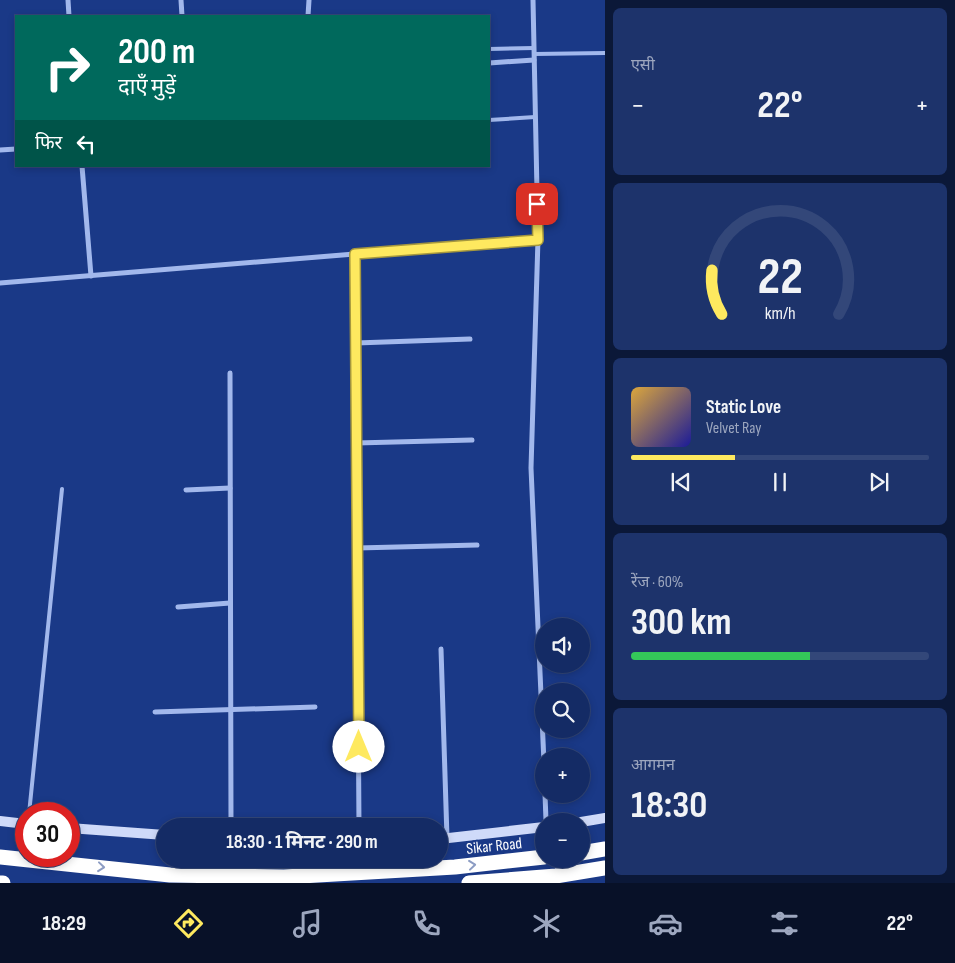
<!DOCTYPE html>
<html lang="hi">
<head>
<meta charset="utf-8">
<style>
  body { margin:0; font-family:"Sofia Sans Condensed","Noto Sans Devanagari",sans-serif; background:#1d336b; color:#f1f3f6; height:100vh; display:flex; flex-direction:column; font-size:19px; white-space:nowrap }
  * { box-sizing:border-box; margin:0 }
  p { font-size:16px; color:#9da7bf }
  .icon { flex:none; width:28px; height:28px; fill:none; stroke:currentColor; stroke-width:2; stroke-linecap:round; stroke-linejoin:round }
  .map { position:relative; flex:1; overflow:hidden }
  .side { display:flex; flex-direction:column; gap:8px; padding:8px; background:#0b1838; width:350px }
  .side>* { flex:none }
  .guide { position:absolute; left:15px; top:15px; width:475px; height:152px; border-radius:0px; box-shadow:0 2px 8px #0003,0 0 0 1px #334779; background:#00695c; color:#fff; overflow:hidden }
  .tools { position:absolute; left:535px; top:618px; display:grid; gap:10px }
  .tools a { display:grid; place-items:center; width:55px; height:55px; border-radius:50%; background:#142b65; box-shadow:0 2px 8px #0003,0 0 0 1px #334779; font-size:25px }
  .speed { position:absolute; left:15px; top:802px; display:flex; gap:10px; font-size:25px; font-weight:700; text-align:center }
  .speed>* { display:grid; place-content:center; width:65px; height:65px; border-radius:50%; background:#142b65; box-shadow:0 2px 8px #0003,0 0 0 1px #334779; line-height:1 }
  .speed .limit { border:8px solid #d22; background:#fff; color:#111 }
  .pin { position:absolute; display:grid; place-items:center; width:42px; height:42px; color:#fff; margin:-21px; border-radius:10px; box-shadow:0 2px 8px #0006 }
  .me { position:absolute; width:55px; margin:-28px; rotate:0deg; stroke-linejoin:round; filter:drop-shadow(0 0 4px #0008) }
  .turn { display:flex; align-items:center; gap:18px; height:105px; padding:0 20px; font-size:22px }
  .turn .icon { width:65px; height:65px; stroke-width:2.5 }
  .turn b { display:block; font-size:35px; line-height:42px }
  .then { display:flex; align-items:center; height:48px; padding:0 20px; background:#0003; gap:10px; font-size:19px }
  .big { font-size:38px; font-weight:700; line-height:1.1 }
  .side .widget { flex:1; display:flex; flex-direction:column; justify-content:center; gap:8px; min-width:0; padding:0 18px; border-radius:8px; background:#1d336b }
  .side .dial { align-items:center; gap:0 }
  .dial svg { height:130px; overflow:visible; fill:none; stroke:#334779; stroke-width:7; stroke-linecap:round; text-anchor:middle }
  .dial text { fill:#f1f3f6; stroke:none }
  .song { display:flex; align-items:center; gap:15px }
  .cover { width:60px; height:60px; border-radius:8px; background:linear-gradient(135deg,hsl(40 70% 55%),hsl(240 70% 35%)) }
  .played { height:5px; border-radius:2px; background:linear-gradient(90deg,#fee95f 35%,#334779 35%) }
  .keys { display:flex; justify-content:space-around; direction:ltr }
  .heat { display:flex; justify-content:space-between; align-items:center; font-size:28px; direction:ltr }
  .charge { height:8px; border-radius:4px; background:linear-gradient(90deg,#34c759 60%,#334779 0) }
  .trip { position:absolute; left:156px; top:818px; width:292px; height:50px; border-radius:25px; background:#142b65; box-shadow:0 2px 8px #0003,0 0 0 1px #334779; font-weight:700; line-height:50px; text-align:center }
  .tab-bar { display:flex; height:80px; justify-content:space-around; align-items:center; background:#081128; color:#9da7bf }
  .tab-bar .icon { width:35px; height:35px }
  .tab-bar .active { color:#fee95f }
  .tab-bar b { font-size:22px; color:#f1f3f6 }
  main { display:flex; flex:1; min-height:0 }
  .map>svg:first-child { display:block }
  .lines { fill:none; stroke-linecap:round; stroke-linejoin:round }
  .lane { stroke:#a2b8ec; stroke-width:4 }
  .street { stroke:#a2b8ec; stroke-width:5 }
  .secondary { stroke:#cfdaf9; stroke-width:10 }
  .highway { stroke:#fff; stroke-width:15 }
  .oneway { stroke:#8c9cc3 }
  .route-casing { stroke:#a5973e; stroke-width:12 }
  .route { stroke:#fee95f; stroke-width:9 }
  .labels { text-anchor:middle; stroke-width:4; stroke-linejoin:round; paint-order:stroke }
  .street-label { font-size:16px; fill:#fff; stroke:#1a3987 }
</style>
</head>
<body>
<main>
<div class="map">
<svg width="605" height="883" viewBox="0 0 605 883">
  <rect width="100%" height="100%" fill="#1a3987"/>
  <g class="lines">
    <g class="lane">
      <polyline points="489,49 534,48"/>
      <polyline points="534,54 605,53"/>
      <polyline points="489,120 535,117"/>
      <polyline points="29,814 62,489"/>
    </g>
    <g class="street">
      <polyline points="68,0 69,16"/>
      <polyline points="181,0 182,16"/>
      <polyline points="533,0 538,239 531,468 544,763"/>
      <polyline points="308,16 309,0"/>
      <polyline points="489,63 534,60"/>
      <polyline points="0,150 16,149"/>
      <polyline points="82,166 91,276"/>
      <polyline points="355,254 359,826"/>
      <polyline points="0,283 538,239"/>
      <polyline points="356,343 470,339"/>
      <polyline points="230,373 231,826"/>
      <polyline points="356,443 472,440"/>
      <polyline points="186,490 230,488"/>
      <polyline points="357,548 477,545"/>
      <polyline points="178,607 230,603"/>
      <polyline points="441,649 447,838"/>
      <polyline points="155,712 315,707"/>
      <polyline points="545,794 546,821"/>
    </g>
    <g class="secondary">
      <polyline points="0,821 26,824"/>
      <polyline points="581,822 605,818"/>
      <polyline points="69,828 165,835"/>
      <polyline points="440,839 544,827"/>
    </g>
    <g class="highway">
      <polyline points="581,853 605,849"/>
      <polyline points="0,857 170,875 284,877 455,867 544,857"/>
      <polyline points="0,883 3,883"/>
      <polyline points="469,883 556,876 605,868"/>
    </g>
  </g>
  <defs><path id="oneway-chevron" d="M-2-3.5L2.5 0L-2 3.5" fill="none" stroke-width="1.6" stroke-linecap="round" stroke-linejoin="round" transform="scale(1.25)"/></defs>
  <g class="oneway">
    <use href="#oneway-chevron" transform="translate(472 865) rotate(-6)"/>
    <use href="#oneway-chevron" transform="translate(101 867) rotate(6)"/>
  </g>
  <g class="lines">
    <g class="route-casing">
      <polyline id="route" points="359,747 355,254 538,240 537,204"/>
    </g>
    <use href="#route" class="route"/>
  </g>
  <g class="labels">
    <g class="street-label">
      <text transform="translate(494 845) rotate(-6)" y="6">Sikar Road</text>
    </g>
  </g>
</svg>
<div class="tools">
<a><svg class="icon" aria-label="sound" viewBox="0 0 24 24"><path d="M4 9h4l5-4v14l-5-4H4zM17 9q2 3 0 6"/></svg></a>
<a><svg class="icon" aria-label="search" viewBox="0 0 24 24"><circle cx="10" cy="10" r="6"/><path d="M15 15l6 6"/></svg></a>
<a>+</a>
<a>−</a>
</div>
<div class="speed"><div class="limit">30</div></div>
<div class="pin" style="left:537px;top:204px;background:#d93025"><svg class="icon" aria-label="arrive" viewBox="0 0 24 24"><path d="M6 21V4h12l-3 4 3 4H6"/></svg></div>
<svg class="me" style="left:359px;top:747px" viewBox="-20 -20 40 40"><circle r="19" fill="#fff"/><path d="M0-13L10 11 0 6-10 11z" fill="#fee95f"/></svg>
<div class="trip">18:30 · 1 मिनट · 290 m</div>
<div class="guide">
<div class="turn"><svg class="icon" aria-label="right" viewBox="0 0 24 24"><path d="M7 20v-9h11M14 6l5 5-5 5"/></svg><div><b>200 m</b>दाएँ मुड़ें</div></div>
<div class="then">फिर<svg class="icon" aria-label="left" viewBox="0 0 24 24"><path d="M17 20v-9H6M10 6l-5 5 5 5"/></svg></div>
</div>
</div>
<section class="side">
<div class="widget"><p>एसी</p>
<div class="heat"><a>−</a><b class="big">22°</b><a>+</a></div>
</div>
<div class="widget dial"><svg viewBox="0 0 100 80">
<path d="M14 69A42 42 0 1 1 86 69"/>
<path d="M14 69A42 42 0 0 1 8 42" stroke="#fee95f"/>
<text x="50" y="56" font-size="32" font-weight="700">22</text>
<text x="50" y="72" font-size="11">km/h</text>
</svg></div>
<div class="widget">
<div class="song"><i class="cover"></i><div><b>Static Love</b><p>Velvet Ray</p></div></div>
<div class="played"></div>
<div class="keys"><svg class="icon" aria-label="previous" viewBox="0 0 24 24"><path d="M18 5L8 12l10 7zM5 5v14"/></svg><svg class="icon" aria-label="pause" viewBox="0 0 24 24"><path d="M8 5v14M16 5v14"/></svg><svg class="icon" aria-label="next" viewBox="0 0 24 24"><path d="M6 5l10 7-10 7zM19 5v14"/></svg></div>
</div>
<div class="widget"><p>रेंज · 60%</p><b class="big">300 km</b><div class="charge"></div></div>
<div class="widget"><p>आगमन</p><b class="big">18:30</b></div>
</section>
</main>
<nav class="tab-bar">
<b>18:29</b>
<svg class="icon active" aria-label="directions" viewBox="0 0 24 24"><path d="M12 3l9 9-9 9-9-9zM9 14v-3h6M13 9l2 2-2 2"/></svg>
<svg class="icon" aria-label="music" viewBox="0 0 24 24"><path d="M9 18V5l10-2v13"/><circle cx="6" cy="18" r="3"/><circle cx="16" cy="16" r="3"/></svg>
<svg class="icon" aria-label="phone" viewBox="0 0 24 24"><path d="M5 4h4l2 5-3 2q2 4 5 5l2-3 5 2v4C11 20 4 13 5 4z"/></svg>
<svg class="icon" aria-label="climate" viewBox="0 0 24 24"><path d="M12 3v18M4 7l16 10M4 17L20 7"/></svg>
<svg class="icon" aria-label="car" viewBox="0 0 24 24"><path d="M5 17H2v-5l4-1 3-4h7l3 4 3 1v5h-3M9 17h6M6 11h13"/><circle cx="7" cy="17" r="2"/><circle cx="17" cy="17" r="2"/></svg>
<svg class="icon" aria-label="filters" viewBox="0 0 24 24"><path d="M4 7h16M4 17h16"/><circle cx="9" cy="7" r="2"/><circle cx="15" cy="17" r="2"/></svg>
<b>22°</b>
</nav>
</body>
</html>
